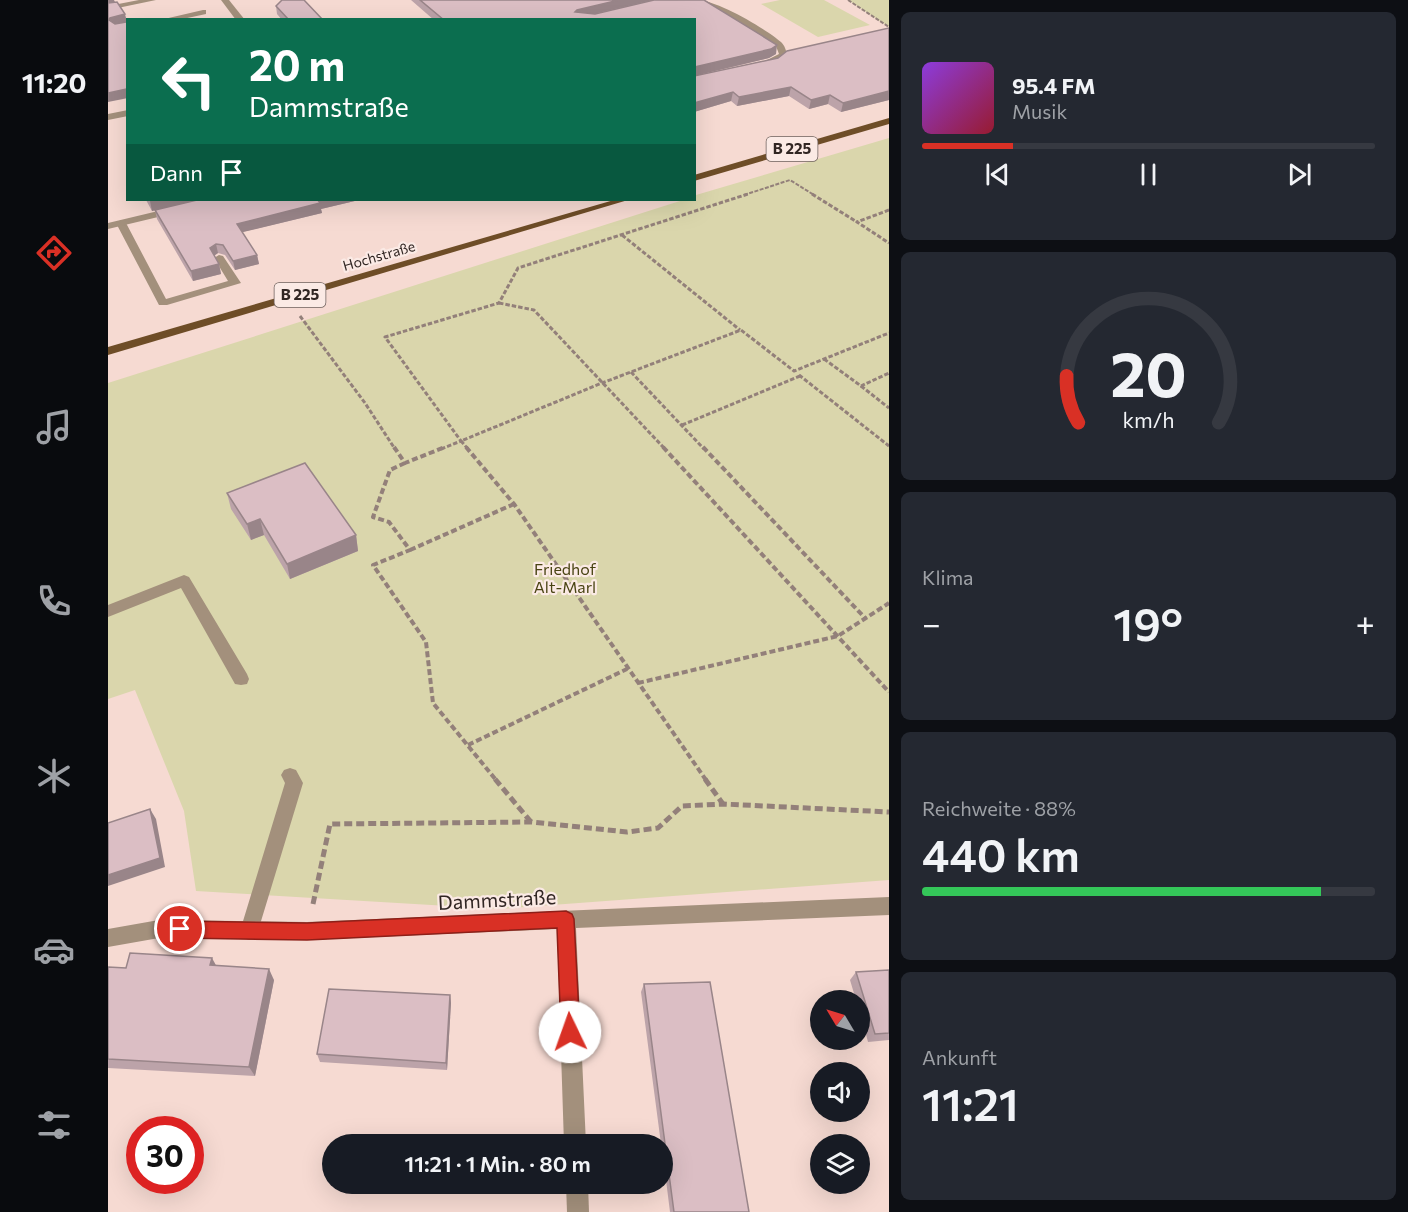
<!DOCTYPE html>
<html lang="de">
<head>
<meta charset="utf-8">
<style>
  body { margin:0; font-family:Commissioner,sans-serif; background:#242831; color:#f1f3f6; height:100vh; display:flex; flex-direction:column; font-size:22px; white-space:nowrap }
  * { box-sizing:border-box; margin:0 }
  p { font-size:20px; color:#9ea1a6 }
  .icon { flex:none; width:33px; height:33px; fill:none; stroke:currentColor; stroke-width:2; stroke-linecap:round; stroke-linejoin:round }
  .map { position:relative; flex:1; overflow:hidden }
  .sheet { display:flex; flex-direction:column; gap:12px; padding:12px; background:#0d0f14; width:519px }
  .sheet>* { flex:none }
  .top-card { position:absolute; left:18px; top:18px; width:570px; height:183px; border-radius:0px; box-shadow:0 6px 24px #0002; background:#0b6e4f; color:#fff; overflow:hidden }
  .needle { width:39px; rotate:308deg }
  .fabs { position:absolute; left:702px; top:990px; display:grid; gap:12px }
  .fabs a { display:grid; place-items:center; width:60px; height:60px; border-radius:50%; background:#171b24; box-shadow:0 6px 24px #0002; font-size:30px }
  .speed { position:absolute; left:18px; top:1116px; display:flex; gap:12px; font-size:30px; font-weight:700; text-align:center }
  .speed>* { display:grid; place-content:center; width:78px; height:78px; border-radius:50%; background:#171b24; box-shadow:0 6px 24px #0002; line-height:1 }
  .speed .limit { border:9px solid #d22; background:#fff; color:#111 }
  .pin { position:absolute; display:grid; place-items:center; width:51px; height:51px; color:#fff; margin:-26px; border:3px solid #fff; border-radius:50%; box-shadow:0 2px 6px #0007 }
  .me { position:absolute; width:66px; margin:-33px; rotate:357deg; stroke-linejoin:round; filter:drop-shadow(0 0 4px #0008) }
  .turn { display:flex; align-items:center; gap:21px; height:126px; padding:0 24px; font-size:27px }
  .turn .icon { width:78px; height:78px; stroke-width:2.5 }
  .turn b { display:block; font-size:42px; line-height:51px }
  .then { display:flex; align-items:center; height:57px; padding:0 24px; background:#0003; gap:12px; font-size:22px }
  .big { font-size:45px; font-weight:600; line-height:1.1 }
  .sheet .card { flex:1; display:flex; flex-direction:column; justify-content:center; gap:9px; min-width:0; padding:0 21px; border-radius:9px; background:#242831 }
  .sheet .dial { align-items:center; gap:0 }
  .dial svg { height:156px; overflow:visible; fill:none; stroke:#363941; stroke-width:7; stroke-linecap:round; text-anchor:middle }
  .dial text { fill:#f1f3f6; stroke:none }
  .song { display:flex; align-items:center; gap:18px }
  .cover { width:72px; height:72px; border-radius:9px; background:linear-gradient(135deg,hsl(270 70% 55%),hsl(350 70% 35%)) }
  .played { height:6px; border-radius:3px; background:linear-gradient(90deg,#d93025 20%,#363941 20%) }
  .keys { display:flex; justify-content:space-around; direction:ltr }
  .heat { display:flex; justify-content:space-between; align-items:center; font-size:33px; direction:ltr }
  .charge { height:9px; border-radius:4px; background:linear-gradient(90deg,#34c759 88%,#363941 0) }
  .trip { position:absolute; left:214px; top:1134px; width:351px; height:60px; border-radius:30px; background:#171b24; box-shadow:0 6px 24px #0002; font-weight:600; line-height:60px; text-align:center }
  main { display:flex; flex:1; min-height:0 }
  .tabs { display:flex; flex-direction:column; width:108px; justify-content:space-around; align-items:center; background:#090b0e; color:#9ea1a6 }
  .tabs .icon { width:42px; height:42px }
  .tabs .on { color:#d93025 }
  .tabs b { font-size:27px; color:#f1f3f6 }
  .map>svg:first-child { display:block }
  .green { fill:#dad6ac }
  .lines { fill:none; stroke-linecap:round; stroke-linejoin:round }
  .path-far3 { stroke:#93807a; stroke-width:2; stroke-dasharray:4 1.5; stroke-linecap:butt }
  .path-far2 { stroke:#93807a; stroke-width:3; stroke-dasharray:4.5 2; stroke-linecap:butt }
  .path-far1 { stroke:#93807a; stroke-width:4; stroke-dasharray:6 3; stroke-linecap:butt }
  .path { stroke:#93807a; stroke-width:5; stroke-dasharray:8 4; stroke-linecap:butt }
  .service { fill:#a3907c; fill-rule:evenodd }
  .minor { fill:#a3907c; fill-rule:evenodd }
  .primary { fill:#6e4d27; fill-rule:evenodd }
  .wall { fill:#bca3a9 }
  .shaded-wall { fill:#998589 }
  .building { fill:#dbbec4; stroke:#998589; stroke-width:1.5 }
  .route { fill:#d93025; stroke:#8d1f18; stroke-width:1.5 }
  .labels { text-anchor:middle; stroke-width:4.5; stroke-linejoin:round; paint-order:stroke }
  .far-street-label { font-size:14px; fill:#312623; stroke:#fbeae5 }
  .shield { fill:#fbeae5; stroke:#6e615d; stroke-width:1.5 }
  .shield-label { font-size:15px; font-weight:bold; fill:#312623 }
  .park-label { font-size:16px; fill:#494413; stroke:#fbeae5 }
  .near-street-label { font-size:20px; fill:#312623; stroke:#fbeae5 }
</style>
</head>
<body>
<main>
<nav class="tabs">
<b>11:20</b>
<svg class="icon on" aria-label="directions" viewBox="0 0 24 24"><path d="M12 3l9 9-9 9-9-9zM9 14v-3h6M13 9l2 2-2 2"/></svg>
<svg class="icon" aria-label="music" viewBox="0 0 24 24"><path d="M9 18V5l10-2v13"/><circle cx="6" cy="18" r="3"/><circle cx="16" cy="16" r="3"/></svg>
<svg class="icon" aria-label="phone" viewBox="0 0 24 24"><path d="M5 4h4l2 5-3 2q2 4 5 5l2-3 5 2v4C11 20 4 13 5 4z"/></svg>
<svg class="icon" aria-label="climate" viewBox="0 0 24 24"><path d="M12 3v18M4 7l16 10M4 17L20 7"/></svg>
<svg class="icon" aria-label="car" viewBox="0 0 24 24"><path d="M5 17H2v-5l4-1 3-4h7l3 4 3 1v5h-3M9 17h6M6 11h13"/><circle cx="7" cy="17" r="2"/><circle cx="17" cy="17" r="2"/></svg>
<svg class="icon" aria-label="filters" viewBox="0 0 24 24"><path d="M4 7h16M4 17h16"/><circle cx="9" cy="7" r="2"/><circle cx="15" cy="17" r="2"/></svg>
</nav>
<div class="map">
<svg width="781" height="1212" viewBox="0 0 781 1212">
  <rect width="100%" height="100%" fill="#f6dad2"/>
  <g class="green">
    <polygon points="672,0 716,0 762,25 710,37 653,4"/>
    <polygon points="740,0 781,0 781,27"/>
    <polygon points="781,138 781,880 391,909 88,891 76,811 27,690 0,699 0,383 575,200 586,200 588,195"/>
  </g>
  <g class="lines">
    <g class="path-far3">
      <polyline points="740,0 781,27"/>
      <polyline points="636,195 682,180 706,195"/>
    </g>
    <g class="path-far2">
      <polyline points="704,194 749,222"/>
      <polyline points="781,210 749,222 781,243"/>
      <polyline points="514,235 632,330"/>
      <polyline points="391,303 426,310 557,449"/>
      <polyline points="192,316 257,403 287,449"/>
      <polyline points="716,359 753,386 781,373"/>
      <polyline points="523,372 596,449"/>
      <polyline points="691,375 781,446"/>
      <polyline points="753,386 781,408"/>
      <polyline points="574,425 692,376"/>
      <polyline points="333,449 353,441 277,337 391,303 410,268 640,194"/>
      <polyline points="360,449 353,441 494,383 633,330 686,371 781,333"/>
    </g>
    <g class="path-far1">
      <polyline points="286,447 297,463 337,447"/>
      <polyline points="358,447 406,504 598,780"/>
      <polyline points="555,447 781,692"/>
      <polyline points="595,447 758,619"/>
      <polyline points="297,463 282,470 265,517 281,522 302,550 265,565 318,642 325,703 388,780"/>
      <polyline points="302,550 406,504"/>
      <polyline points="530,683 730,636 781,603"/>
      <polyline points="360,745 519,669"/>
    </g>
    <g class="path">
      <polyline points="387,779 423,822"/>
      <polyline points="597,779 615,804"/>
      <polyline points="205,904 222,824 424,822 519,832 550,828 574,806 615,804 781,812"/>
    </g>
    <g class="service">
      <polygon points="31,0 48,0 0,10 0,6"/>
      <polygon points="95,10 98,10 98,14 70,20 52,20"/>
      <polygon points="13,220 18,223 58,299 120,281 106,258 111,255 115,256 133,283 59,305 51,305 8,223"/>
      <polygon points="76,575 81,577 139,674 141,679 139,684 133,685 127,684 73,588 0,617 0,605"/>
      <polygon points="182,768 188,770 195,783 150,931 148,937 141,940 134,937 132,931 177,783 173,775 176,770"/>
    </g>
    <g class="minor">
      <polygon points="113,0 121,0 137,20 128,20"/>
      <path d="M 589,0 C 609,0 658,29 673,42 C 677,46 678,50 679,55 L 663,65 L 657,65 L 657,61 L 671,54 L 668,46 L 609,10 Z"/>
      <polygon points="20,110 20,116 0,120 0,114"/>
      <polygon points="67,207 72,210 71,212 0,229 0,223"/>
      <polygon points="781,897 781,915 468,928 478,1144 456,1144 449,929 199,940 51,938 0,947 0,929 51,920 199,922"/>
      <polygon points="458,1184 480,1184 481,1212 459,1212"/>
    </g>
    <g class="primary">
      <polygon points="781,118 781,124 586,181 586,175"/>
      <polygon points="506,200 520,200 0,355 0,347"/>
    </g>
  </g>
  <g class="wall">
    <polygon points="303,0 545,0 668,54 661,58 586,76 586,20 326,20"/>
    <polygon points="168,6 215,20 174,20 169,14"/>
    <polygon points="781,28 781,100 733,112 720,104 701,109 681,96 629,106 623,101 586,112 670,58"/>
    <polygon points="38,200 251,200 213,209 214,213 134,232 149,255 151,264 127,270 117,255 110,253 106,256 111,264 113,274 85,281 49,219 47,210 44,211"/>
    <polygon points="119,493 248,535 250,551 182,579 156,535 143,540 123,509"/>
    <polygon points="108,966 166,980 147,1076 0,1068 0,967 18,968"/>
    <polygon points="781,970 781,1040 760,1042 752,1011 752,1000 748,1000 742,980 748,972"/>
    <polygon points="536,984 641,1212 562,1212 555,1156 555,1144 553,1144 533,992"/>
    <polygon points="342,995 343,1003 339,1070 212,1062 209,1054"/>
  </g>
  <g class="shaded-wall">
    <polygon points="0,0 6,0 7,2 0,4"/>
    <polygon points="511,0 545,0 468,18 467,12 469,10"/>
    <polygon points="17,14 19,22 4,26 1,20 2,18"/>
    <polygon points="669,45 668,54 661,58 586,76 587,67"/>
    <polygon points="683,87 681,96 629,106 631,97"/>
    <polygon points="18,89 20,98 0,102 0,93"/>
    <polygon points="781,91 781,100 733,112 735,103"/>
    <polygon points="625,92 623,101 586,112 586,103"/>
    <polygon points="722,95 720,104 701,109 703,100"/>
    <polygon points="50,200 93,200 44,211 42,201"/>
    <polygon points="210,200 251,200 213,209 214,213 131,233 129,224"/>
    <polygon points="108,244 110,253 104,257 102,248"/>
    <polygon points="149,255 151,264 127,270 125,261"/>
    <polygon points="111,264 113,274 85,281 83,271"/>
    <polygon points="152,519 156,535 143,540 139,524"/>
    <polygon points="248,535 250,551 182,579 179,564"/>
    <polygon points="42,809 48,819 57,867 0,886 0,875"/>
    <polygon points="104,958 110,969 102,965"/>
    <polygon points="161,969 166,980 147,1076 141,1067"/>
    <polygon points="342,995 343,1003 339,1070 338,1063"/>
  </g>
  <g class="building">
    <polygon points="174,0 196,0 215,20 181,20 168,6"/>
    <polygon points="312,0 511,0 469,10 467,12 487,14 546,0 596,0 669,45 663,49 587,67 586,69 586,20 336,20"/>
    <polygon points="9,2 17,14 2,18 1,20 7,24 18,22 20,20 20,93 18,89 0,93 0,3"/>
    <polygon points="781,28 781,91 735,103 722,95 703,100 683,87 631,97 625,92 586,103 586,76 670,58 679,51"/>
    <polygon points="89,200 212,200 210,200 212,203 129,224 149,255 125,261 115,245 108,244 102,248 111,264 83,271 47,210"/>
    <polygon points="197,463 248,535 179,564 152,519 139,524 119,493"/>
    <polygon points="42,809 52,858 0,875 0,823"/>
    <polygon points="22,953 104,958 102,965 161,969 141,1067 0,1059 0,967 18,968"/>
    <polygon points="781,970 781,1033 767,1034 748,972"/>
    <polygon points="602,982 641,1212 566,1212 536,984"/>
    <polygon points="221,989 342,995 338,1063 209,1054"/>
  </g>
  <polygon class="route" points="458,911 464,914 466,919 472,1032 469,1038 462,1041 456,1038 453,1032 449,928 199,940 72,938 66,935 63,929 66,924 72,921 199,923"/>
  <g class="labels">
    <g class="far-street-label">
      <text transform="translate(271 256) rotate(-16)" y="5">Hochstraße</text>
    </g>
    <g class="shield">
      <rect x="658.5" y="137" width="51" height="24" rx="4.5"/>
      <rect x="166.5" y="283" width="51" height="24" rx="4.5"/>
    </g>
    <g class="shield-label">
      <text x="684" y="154">B 225</text>
      <text x="192" y="300">B 225</text>
    </g>
    <g class="park-label">
      <text x="457" y="575">Friedhof<tspan x="457" dy="18">Alt-Marl</tspan></text>
    </g>
    <g class="near-street-label">
      <text transform="translate(389 900) rotate(-3)" y="7">Dammstraße</text>
    </g>
  </g>
</svg>
<div class="fabs">
<a><svg class="needle" viewBox="-14 -14 28 28"><path d="M0-13l5 13h-10z" fill="#e53935"/><path d="M0 13l5-13h-10z" fill="#9ea1a6"/></svg></a>
<a><svg class="icon" aria-label="sound" viewBox="0 0 24 24"><path d="M4 9h4l5-4v14l-5-4H4zM17 9q2 3 0 6"/></svg></a>
<a><svg class="icon" aria-label="layers" viewBox="0 0 24 24"><path d="M12 4l9 5-9 5-9-5zM3 14l9 5 9-5"/></svg></a>
</div>
<div class="speed"><div class="limit">30</div></div>
<div class="pin" style="left:72px;top:929px;background:#d93025"><svg class="icon" aria-label="arrive" viewBox="0 0 24 24"><path d="M6 21V4h12l-3 4 3 4H6"/></svg></div>
<svg class="me" style="left:462px;top:1032px" viewBox="-20 -20 40 40"><circle r="19" fill="#fff"/><path d="M0-13L10 11 0 6-10 11z" fill="#d93025"/></svg>
<div class="trip">11:21 · 1 Min. · 80 m</div>
<div class="top-card">
<div class="turn"><svg class="icon" aria-label="left" viewBox="0 0 24 24"><path d="M17 20v-9H6M10 6l-5 5 5 5"/></svg><div><b>20 m</b>Dammstraße</div></div>
<div class="then">Dann<svg class="icon" aria-label="arrive" viewBox="0 0 24 24"><path d="M6 21V4h12l-3 4 3 4H6"/></svg></div>
</div>
</div>
<section class="sheet">
<div class="card">
<div class="song"><i class="cover"></i><div><b>95.4 FM</b><p>Musik</p></div></div>
<div class="played"></div>
<div class="keys"><svg class="icon" aria-label="previous" viewBox="0 0 24 24"><path d="M18 5L8 12l10 7zM5 5v14"/></svg><svg class="icon" aria-label="pause" viewBox="0 0 24 24"><path d="M8 5v14M16 5v14"/></svg><svg class="icon" aria-label="next" viewBox="0 0 24 24"><path d="M6 5l10 7-10 7zM19 5v14"/></svg></div>
</div>
<div class="card dial"><svg viewBox="0 0 100 80">
<path d="M14 69A42 42 0 1 1 86 69"/>
<path d="M14 69A42 42 0 0 1 8 45" stroke="#d93025"/>
<text x="50" y="56" font-size="32" font-weight="700">20</text>
<text x="50" y="72" font-size="11">km/h</text>
</svg></div>
<div class="card"><p>Klima</p>
<div class="heat"><a>−</a><b class="big">19°</b><a>+</a></div>
</div>
<div class="card"><p>Reichweite · 88%</p><b class="big">440 km</b><div class="charge"></div></div>
<div class="card"><p>Ankunft</p><b class="big">11:21</b></div>
</section>
</main>
</body>
</html>
